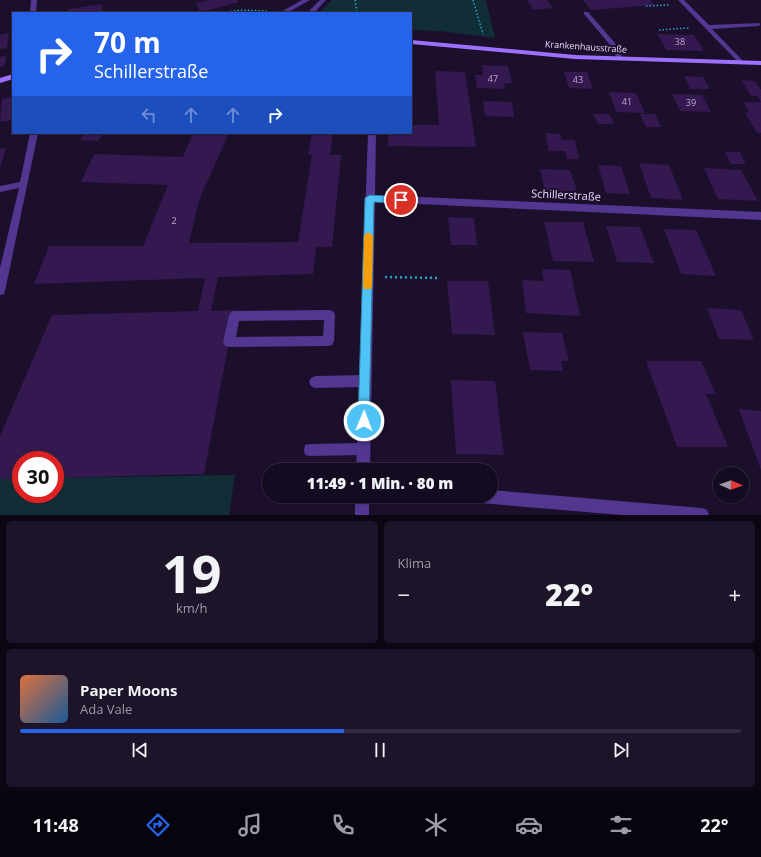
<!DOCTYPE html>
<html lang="de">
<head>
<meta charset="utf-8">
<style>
  body { margin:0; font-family:"Open Sans",sans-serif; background:#1e142a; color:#f1f3f6; height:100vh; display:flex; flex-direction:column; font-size:15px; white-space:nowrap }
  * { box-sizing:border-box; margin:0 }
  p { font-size:13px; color:#9d9ba5 }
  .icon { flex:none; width:22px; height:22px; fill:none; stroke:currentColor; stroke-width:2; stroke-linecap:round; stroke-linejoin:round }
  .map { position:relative; height:515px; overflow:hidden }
  .drawer { display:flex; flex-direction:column; gap:6px; padding:6px; background:#0c0612; flex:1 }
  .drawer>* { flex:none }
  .guide { position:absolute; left:12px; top:12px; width:400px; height:122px; border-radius:0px; box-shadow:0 1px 3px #0004,0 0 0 1px #342b3f; background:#2563eb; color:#fff; overflow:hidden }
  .needle { width:26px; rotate:92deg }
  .controls { position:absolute; left:713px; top:467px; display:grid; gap:8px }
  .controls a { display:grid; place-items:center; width:36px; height:36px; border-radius:50%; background:#150b21; box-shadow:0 1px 3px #0004,0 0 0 1px #342b3f; font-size:20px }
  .speed { position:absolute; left:12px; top:451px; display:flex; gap:8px; font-size:20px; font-weight:700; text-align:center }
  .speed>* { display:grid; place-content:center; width:52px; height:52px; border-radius:50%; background:#150b21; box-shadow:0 1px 3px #0004,0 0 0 1px #342b3f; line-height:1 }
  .speed .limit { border:6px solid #d22; background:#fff; color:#111 }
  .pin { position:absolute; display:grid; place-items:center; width:34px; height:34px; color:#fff; margin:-17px; border:2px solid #fff; border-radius:50%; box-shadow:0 1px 4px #0007 }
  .me { position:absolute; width:44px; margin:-22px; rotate:1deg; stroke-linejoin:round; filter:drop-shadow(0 0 3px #0008) }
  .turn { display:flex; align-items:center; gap:14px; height:84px; padding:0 16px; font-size:18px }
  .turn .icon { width:52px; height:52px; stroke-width:2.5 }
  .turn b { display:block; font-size:28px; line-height:34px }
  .lanes { display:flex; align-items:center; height:38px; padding:0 16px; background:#0003; justify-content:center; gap:20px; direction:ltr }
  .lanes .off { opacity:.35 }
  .big { font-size:30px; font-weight:800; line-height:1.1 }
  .drawer .card { flex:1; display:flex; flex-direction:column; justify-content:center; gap:6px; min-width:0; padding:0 14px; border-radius:6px; background:#1e142a }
  .drawer .dial { align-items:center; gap:0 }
  .dial b { font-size:52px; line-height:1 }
  .song { display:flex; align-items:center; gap:12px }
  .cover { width:48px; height:48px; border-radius:6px; background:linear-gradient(135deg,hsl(20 70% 55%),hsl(210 70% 35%)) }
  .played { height:4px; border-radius:2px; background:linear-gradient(90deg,#2563eb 45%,#342b3f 45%) }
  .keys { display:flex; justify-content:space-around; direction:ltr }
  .heat { display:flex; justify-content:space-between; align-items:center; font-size:22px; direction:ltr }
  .drawer .tiles { flex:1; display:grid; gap:6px; grid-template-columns:1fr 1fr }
  .card:last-child { grid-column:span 2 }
  .trip { position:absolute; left:262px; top:463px; width:236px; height:40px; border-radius:20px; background:#150b21; box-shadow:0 1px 3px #0004,0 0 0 1px #342b3f; font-weight:800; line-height:40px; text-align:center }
  .tab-bar { display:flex; height:64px; justify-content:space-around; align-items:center; background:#08040d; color:#9d9ba5 }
  .tab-bar .icon { width:28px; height:28px }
  .tab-bar .on { color:#2563eb }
  .tab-bar b { font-size:18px; color:#f1f3f6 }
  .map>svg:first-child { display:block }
  .green { fill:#112e37 }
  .building { fill:#33194f }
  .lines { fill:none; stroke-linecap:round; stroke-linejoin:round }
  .path-far1 { stroke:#26a4c7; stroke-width:1.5; stroke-dasharray:1.5 2; stroke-linecap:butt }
  .path { stroke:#26a4c7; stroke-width:2.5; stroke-dasharray:2 3; stroke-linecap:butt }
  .lane { fill:#52368f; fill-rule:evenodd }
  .street { fill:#52368f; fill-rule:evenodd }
  .secondary { fill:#9c71ff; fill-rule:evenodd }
  .route { fill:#4fc3f7; stroke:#337fa1 }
  .slow { fill:#f59e0b }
  .labels { text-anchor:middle; stroke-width:4; stroke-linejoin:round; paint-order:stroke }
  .number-label { font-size:9px; fill:#bcaad3 }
  .far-street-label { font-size:9px; fill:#e9daff; stroke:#1c0f2c }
  .street-label { font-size:11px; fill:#e9daff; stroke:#1c0f2c }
</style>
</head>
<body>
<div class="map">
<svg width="761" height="515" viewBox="0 0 761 515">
  <rect width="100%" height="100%" fill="#1c0f2c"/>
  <g class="green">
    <polygon points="332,0 486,0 495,38 440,31 411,30 411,13 319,13"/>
    <polygon points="235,475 229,515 0,515 0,479 21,479 21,494 55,494 55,478"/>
  </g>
  <g class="building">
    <polygon points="210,0 237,0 239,2 205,11 200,11 195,3"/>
    <polygon points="527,0 547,0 553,8 533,10"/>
    <polygon points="583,0 650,0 655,5 591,10"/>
    <polygon points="102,4 102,13 68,13 68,9"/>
    <polygon points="9,33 7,48 0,49 0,35"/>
    <polygon points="658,34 694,35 704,51 666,50"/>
    <polygon points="6,56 5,66 0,67 0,57"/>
    <polygon points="482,65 508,66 512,83 504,83 505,89 477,88 475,75 483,75"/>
    <polygon points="435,71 465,72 476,147 388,146 388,133 411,133 411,125 439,125"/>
    <polygon points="564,72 587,72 593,89 569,88"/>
    <polygon points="684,76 703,77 710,89 690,89"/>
    <polygon points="741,80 755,81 761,90 761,102 757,96 751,96"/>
    <polygon points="609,92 636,93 645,113 616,112"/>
    <polygon points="672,94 702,95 711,112 680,111"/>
    <polygon points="13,97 13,120 0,122 2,99"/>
    <polygon points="483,101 512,102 514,117 485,116"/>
    <polygon points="747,102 761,102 761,133 757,133 745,113 749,112 744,103"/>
    <polygon points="593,114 609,114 614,124 598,124"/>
    <polygon points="640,114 655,114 661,127 646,127"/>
    <polygon points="85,133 103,133 98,141 80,140"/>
    <polygon points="193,133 229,133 199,200 189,243 298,242 312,155 308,155 312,133 333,133 330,155 341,155 332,247 316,247 313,274 218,277 211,311 235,310 204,474 55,478 55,460 21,460 21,478 0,479 0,436 52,315 198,311 205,278 34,284 49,246 143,246 168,185 81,182 94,154 183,157"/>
    <polygon points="545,133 560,134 562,140 575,140 579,159 567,159 565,151 549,151"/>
    <polygon points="6,148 0,168 0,149"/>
    <polygon points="725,152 740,152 746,164 731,164"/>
    <polygon points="639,163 669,165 683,200 651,198"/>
    <polygon points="598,165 621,166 630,194 606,193"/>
    <polygon points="704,168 741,170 758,201 718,199"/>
    <polygon points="540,169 570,170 577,191 545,191"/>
    <polygon points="448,217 474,218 477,245 451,245"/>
    <polygon points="544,222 583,222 594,262 553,261"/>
    <polygon points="606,226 640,227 654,263 617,262"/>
    <polygon points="664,229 696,230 716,276 681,274"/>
    <polygon points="542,269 570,270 580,316 526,313 522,280 544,281"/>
    <polygon points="447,281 488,281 495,335 452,334"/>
    <polygon points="707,308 741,310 754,340 719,339"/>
    <polygon points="523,332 562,333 569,361 561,361 563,371 530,370"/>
    <polygon points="646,361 701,361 716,394 706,394 728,447 677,447"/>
    <polygon points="451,380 495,381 504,455 456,454"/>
    <polygon points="739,409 761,411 761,470"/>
  </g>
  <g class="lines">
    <g class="path-far1">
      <polyline points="355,0 357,13"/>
      <polyline points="473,0 483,34"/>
      <polyline points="646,6 669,5"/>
      <polyline points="220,13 241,10 267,11"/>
      <polyline points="659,30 689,28"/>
    </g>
    <polyline class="path" points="385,277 440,278"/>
    <g class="lane">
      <polygon points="678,0 684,0 709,25 760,23 760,25 758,26 712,29 744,62 744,64 740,64"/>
      <polygon points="584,12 588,12 615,43 623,59 622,60 618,60 610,45 584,14"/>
      <polygon points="365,375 369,377 371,381 369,385 365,387 315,388 311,386 309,382 311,378 315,376"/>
      <polygon points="363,443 368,444 369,449 368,454 363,455 310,456 305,455 304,450 305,445 310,444"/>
    </g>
    <g class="street">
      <polygon points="31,0 37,0 36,13 30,13"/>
      <polygon points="302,0 310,0 287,13 279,13"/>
      <polygon points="320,0 326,0 314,13 307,13"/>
      <polygon points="30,133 38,133 5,291 4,294 0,295 0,268 19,188 0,192 0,186 20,182"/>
      <polygon points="368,133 376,133 375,195 761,212 761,220 375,202 370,470 356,470"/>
      <path d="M 330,310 L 334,312 L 335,315 L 334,341 L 332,345 L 328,346 L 229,347 L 225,346 L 223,342 L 229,316 L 230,313 L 234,311 ZM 324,320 L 323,336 L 236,337 L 239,321 Z"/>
      <polygon points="491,490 702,508 707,510 709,515 621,515 480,503 475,501 473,496 491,496"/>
      <rect x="355" y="496" width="14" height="19"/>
    </g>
    <g class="secondary">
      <polygon points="411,40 575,55 761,61 761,65 575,59 411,44"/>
      <polygon points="13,74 13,79 0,83 0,78"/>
    </g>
  </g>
  <polygon class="route" points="370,195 401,197 405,200 401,203 374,202 369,421 368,425 364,427 360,425 358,421 365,198"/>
  <polygon class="slow" points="368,232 373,236 372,286 371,289 364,289 363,286 364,236"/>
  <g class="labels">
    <g class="number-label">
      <text x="680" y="45">38</text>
      <text x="493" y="82">47</text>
      <text x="578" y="83">43</text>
      <text x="627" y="105">41</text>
      <text x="691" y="106">39</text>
      <text x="174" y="224">2</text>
    </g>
    <g class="far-street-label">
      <text transform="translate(586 47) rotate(4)" y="3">Krankenhausstraße</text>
    </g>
    <g class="street-label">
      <text transform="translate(566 195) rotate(3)" y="4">Schillerstraße</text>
    </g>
  </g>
</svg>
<div class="controls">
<a><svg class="needle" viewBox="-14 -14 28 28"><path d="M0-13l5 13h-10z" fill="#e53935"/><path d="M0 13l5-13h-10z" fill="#9d9ba5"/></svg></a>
</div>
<div class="speed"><div class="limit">30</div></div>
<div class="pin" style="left:401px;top:200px;background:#d93025"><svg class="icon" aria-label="arrive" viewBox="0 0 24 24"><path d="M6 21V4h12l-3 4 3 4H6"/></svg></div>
<svg class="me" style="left:364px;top:421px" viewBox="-20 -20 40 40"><circle r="17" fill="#4fc3f7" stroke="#fff" stroke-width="3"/><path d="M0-11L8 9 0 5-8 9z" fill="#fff"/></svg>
<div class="trip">11:49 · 1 Min. · 80 m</div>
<div class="guide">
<div class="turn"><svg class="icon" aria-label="right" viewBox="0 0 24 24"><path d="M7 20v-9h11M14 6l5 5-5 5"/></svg><div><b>70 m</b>Schillerstraße</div></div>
<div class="lanes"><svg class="icon off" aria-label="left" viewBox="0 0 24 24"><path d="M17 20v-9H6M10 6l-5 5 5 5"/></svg><svg class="icon off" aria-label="ahead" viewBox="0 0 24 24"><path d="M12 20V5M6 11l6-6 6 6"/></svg><svg class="icon off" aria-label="ahead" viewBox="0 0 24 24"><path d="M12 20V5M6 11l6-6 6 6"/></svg><svg class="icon" aria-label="right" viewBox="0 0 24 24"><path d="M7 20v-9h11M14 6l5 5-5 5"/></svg></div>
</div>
</div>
<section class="drawer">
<div class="tiles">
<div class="card dial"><b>19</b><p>km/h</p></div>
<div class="card"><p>Klima</p>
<div class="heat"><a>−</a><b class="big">22°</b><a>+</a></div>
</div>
<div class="card">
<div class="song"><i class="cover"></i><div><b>Paper Moons</b><p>Ada Vale</p></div></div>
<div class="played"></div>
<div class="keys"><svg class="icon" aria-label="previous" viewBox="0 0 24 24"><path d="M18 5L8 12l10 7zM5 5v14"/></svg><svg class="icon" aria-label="pause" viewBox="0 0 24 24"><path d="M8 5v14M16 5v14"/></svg><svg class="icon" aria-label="next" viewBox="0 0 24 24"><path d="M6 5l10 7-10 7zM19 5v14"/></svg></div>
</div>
</div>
</section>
<nav class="tab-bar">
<b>11:48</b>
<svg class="icon on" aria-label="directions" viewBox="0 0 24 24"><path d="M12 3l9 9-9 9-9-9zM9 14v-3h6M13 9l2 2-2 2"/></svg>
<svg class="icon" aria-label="music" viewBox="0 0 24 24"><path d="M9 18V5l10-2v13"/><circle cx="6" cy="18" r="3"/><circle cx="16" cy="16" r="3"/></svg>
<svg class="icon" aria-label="phone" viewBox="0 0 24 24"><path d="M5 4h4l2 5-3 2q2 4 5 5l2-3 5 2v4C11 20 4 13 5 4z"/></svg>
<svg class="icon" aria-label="climate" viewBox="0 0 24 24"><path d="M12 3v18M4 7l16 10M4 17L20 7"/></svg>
<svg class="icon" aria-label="car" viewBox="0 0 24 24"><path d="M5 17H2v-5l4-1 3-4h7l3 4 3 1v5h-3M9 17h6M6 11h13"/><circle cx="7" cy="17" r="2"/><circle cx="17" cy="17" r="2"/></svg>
<svg class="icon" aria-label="filters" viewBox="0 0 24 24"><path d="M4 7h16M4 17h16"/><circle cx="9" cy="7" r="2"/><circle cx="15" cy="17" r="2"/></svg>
<b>22°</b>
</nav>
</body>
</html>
